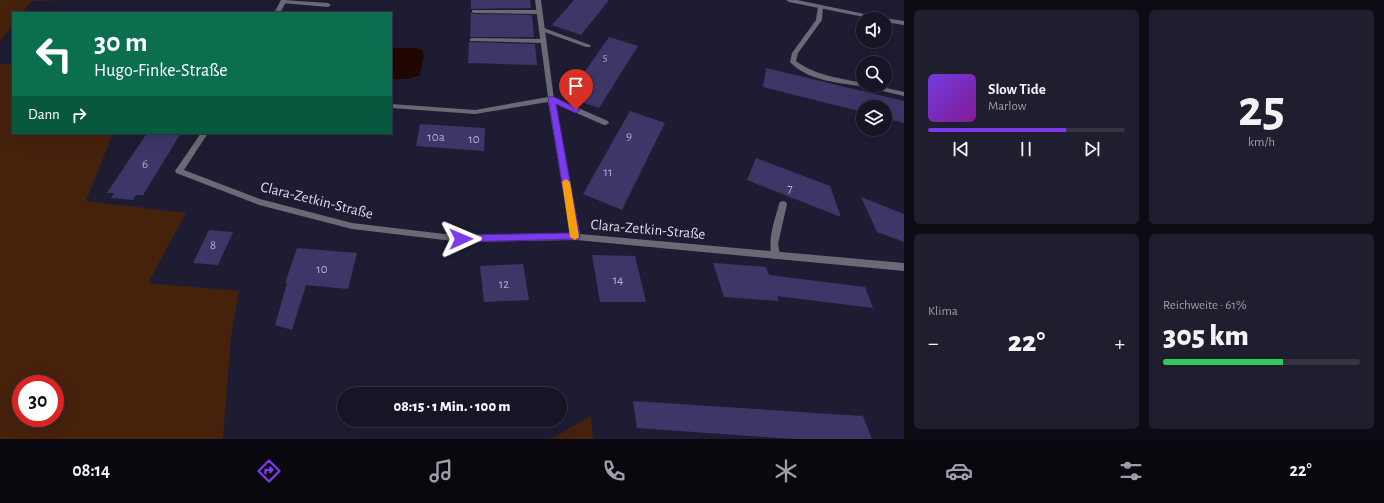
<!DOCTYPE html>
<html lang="de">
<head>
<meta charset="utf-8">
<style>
  body { margin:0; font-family:"Alegreya Sans",sans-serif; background:#1f1e2e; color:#f1f3f6; height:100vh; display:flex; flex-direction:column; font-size:15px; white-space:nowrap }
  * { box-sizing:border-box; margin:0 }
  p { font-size:13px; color:#9e9fa7 }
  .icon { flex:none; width:22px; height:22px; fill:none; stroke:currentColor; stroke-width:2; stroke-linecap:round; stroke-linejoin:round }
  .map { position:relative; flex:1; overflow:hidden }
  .side { display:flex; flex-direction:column; gap:10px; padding:10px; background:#0c0c15; width:480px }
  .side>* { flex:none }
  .guide { position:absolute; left:12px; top:12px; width:380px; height:122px; border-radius:0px; box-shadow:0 4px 16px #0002,0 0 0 1px #353443; background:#0b6e4f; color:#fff; overflow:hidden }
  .controls { position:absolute; left:856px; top:12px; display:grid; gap:8px }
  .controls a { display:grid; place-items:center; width:36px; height:36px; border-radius:50%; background:#161526; box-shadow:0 4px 16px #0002,0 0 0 1px #353443; font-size:20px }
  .speed { position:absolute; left:12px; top:375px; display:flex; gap:8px; font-size:20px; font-weight:700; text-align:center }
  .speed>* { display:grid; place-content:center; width:52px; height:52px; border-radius:50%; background:#161526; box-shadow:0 4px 16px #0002,0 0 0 1px #353443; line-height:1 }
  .speed .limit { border:6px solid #d22; background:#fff; color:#111 }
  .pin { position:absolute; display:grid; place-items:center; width:34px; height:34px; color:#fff; margin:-41px -17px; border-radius:50% 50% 50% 0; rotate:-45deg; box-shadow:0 0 4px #0007 }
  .pin .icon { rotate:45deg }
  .me { position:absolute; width:44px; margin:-22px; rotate:89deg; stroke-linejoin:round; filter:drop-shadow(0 0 3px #0008) }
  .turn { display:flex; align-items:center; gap:14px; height:84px; padding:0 16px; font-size:18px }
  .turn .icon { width:52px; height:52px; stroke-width:2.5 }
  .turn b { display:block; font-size:28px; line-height:34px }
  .then { display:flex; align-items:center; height:38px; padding:0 16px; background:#0003; gap:8px; font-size:15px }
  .big { font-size:30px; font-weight:800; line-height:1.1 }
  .side .card { flex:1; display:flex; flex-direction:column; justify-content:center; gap:6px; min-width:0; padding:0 14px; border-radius:6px; background:#1f1e2e }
  .side .dial { align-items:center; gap:0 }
  .dial b { font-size:52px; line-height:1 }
  .song { display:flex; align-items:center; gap:12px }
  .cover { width:48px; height:48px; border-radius:6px; background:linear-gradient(135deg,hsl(260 70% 55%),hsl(290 70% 35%)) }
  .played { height:4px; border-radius:2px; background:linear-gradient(90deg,#7c3aed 70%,#353443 70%) }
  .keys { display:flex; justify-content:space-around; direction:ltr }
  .heat { display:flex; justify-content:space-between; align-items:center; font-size:22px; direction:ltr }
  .charge { height:6px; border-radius:3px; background:linear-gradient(90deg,#34c759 61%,#353443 0) }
  .side .tiles { flex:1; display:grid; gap:10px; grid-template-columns:repeat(2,1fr) }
  .trip { position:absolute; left:337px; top:387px; width:230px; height:40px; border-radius:20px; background:#161526; box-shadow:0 4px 16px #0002,0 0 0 1px #353443; font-weight:800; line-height:40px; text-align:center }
  .tab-bar { display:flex; height:64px; justify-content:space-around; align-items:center; background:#09080f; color:#9e9fa7 }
  .tab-bar .icon { width:28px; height:28px }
  .tab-bar .selected { color:#7c3aed }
  .tab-bar b { font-size:18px; color:#f1f3f6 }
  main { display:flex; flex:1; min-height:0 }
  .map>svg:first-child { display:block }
  .green { fill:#46220d; fill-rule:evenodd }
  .water { fill:#200800 }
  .building { fill:#3c3767 }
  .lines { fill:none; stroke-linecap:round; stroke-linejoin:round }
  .lane { fill:#6a6a76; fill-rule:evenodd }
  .street { fill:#6a6a76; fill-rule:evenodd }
  .route { fill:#7c3aed; stroke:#51269a }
  .slow { fill:#f59e0b }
  .labels { text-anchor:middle; stroke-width:4; stroke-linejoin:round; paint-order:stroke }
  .far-number-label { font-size:11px; fill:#b3b2c9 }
  .number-label { font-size:13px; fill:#b3b2c9 }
  .street-label { font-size:15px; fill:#dbdbea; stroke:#1e1c33 }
</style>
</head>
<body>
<main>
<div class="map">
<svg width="904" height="439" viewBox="0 0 904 439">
  <rect width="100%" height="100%" fill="#1e1c33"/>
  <g class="green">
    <polygon points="0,0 67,0 32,1 22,13 13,13 13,25 0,41"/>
    <path d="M 0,64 L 13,64 L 13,133 L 113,133 L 86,201 L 186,213 L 148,283 L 239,291 L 231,337 L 223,439 L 0,439 ZM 21,384 L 55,384 L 55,418 L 21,418 Z"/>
    <polygon points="591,416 593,439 551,439"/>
  </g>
  <polygon class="water" points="391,48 415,48 422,50 424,55 420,75 409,79 391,79"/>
  <g class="building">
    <polygon points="471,0 530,0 531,8 471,9"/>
    <polygon points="574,0 609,0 581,35 552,25"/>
    <polygon points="471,12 474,14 532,15 534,37 470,37"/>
    <polygon points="609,37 638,46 599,108 567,97"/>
    <polygon points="469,42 535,44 537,65 468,63"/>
    <polygon points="766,68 904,101 904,123 885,118 885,107 863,107 863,112 763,87"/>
    <polygon points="630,111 665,123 622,210 583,194"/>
    <polygon points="420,124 485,128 484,151 416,146"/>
    <polygon points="147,133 181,133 143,195 136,195 133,200 111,198 114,193 107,193"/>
    <polygon points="756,158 830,186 841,217 747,180"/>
    <polygon points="861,197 904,214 904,242 877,232"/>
    <polygon points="209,230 233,232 218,265 193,263"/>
    <polygon points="297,248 357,253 348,289 306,285 292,330 275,325 287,283 285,283"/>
    <polygon points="592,255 635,256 646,302 600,302"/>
    <polygon points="713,263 766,267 769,275 865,287 873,308 777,296 779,301 724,297"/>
    <polygon points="523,264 529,300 484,302 480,266"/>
    <polygon points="633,401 863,416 872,439 794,439 637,428"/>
  </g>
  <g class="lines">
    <g class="lane">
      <polygon points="283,0 328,3 331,5 328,7 281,3 280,2"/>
      <path d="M 818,6 L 823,7 L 822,20 L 798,53 L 796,61 C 816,76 840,78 863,83 L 863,85 L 873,85 L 904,92 L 904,96 C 891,93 878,90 865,87 C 841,83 807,81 790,62 L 792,53 L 816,20 Z"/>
      <polygon points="472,10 539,10 542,12 539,14 474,13 472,12"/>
      <polygon points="541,27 590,45 591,46 590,47 586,47 539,30 538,29"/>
      <polygon points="472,38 543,39 546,41 543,43 470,41 470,39"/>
      <polygon points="549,97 553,97 608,121 609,123 606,125 604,125 549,101"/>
      <path d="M 783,201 L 786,202 L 787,204 L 778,244 L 780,255 L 779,258 L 776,259 L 773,258 C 766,242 775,220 779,204 L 780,202 Z"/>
    </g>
    <g class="street">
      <polygon points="281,0 287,0 280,13 274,13"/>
      <polygon points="535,0 541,0 554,99 580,234 904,263 904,271 576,240 461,242 352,229 259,205 176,173 175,171 201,133 208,133 184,170 260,199 352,223 461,236 571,234 548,102 475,114 391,108 391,104 475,110 548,97"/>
      <polygon points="786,0 797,0 884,18 904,21 904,25 885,22 885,19 874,19 789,2"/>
    </g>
  </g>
  <polygon class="route" points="548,97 554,97 580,110 576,113 556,104 580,237 579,239 458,242 457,239 461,235 570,233"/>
  <polygon class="slow" points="566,179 570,182 579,237 575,240 570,237 562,182"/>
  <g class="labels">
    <g class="far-number-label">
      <text x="605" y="61">5</text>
    </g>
    <g class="number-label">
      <text x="629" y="140">9</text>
      <text x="436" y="141">10a</text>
      <text x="474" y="143">10</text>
      <text x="145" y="168">6</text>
      <text x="608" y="176">11</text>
      <text x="790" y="192">7</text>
      <text x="213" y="249">8</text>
      <text x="322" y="273">10</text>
      <text x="618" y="284">14</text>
      <text x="504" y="288">12</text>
    </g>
    <g class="street-label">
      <text transform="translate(317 200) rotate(14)" y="5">Clara-Zetkin-Straße</text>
      <text transform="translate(648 229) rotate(5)" y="5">Clara-Zetkin-Straße</text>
    </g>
  </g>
</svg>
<div class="controls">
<a><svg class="icon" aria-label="sound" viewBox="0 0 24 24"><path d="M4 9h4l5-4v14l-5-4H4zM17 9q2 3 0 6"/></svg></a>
<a><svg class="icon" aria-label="search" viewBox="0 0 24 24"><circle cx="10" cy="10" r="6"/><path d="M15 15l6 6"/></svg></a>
<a><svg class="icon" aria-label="layers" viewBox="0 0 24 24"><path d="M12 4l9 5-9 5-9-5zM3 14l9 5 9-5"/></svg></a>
</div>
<div class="speed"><div class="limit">30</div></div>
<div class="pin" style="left:576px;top:110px;background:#d93025"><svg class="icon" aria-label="arrive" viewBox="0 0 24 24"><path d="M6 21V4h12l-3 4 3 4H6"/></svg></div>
<svg class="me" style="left:461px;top:239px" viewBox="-20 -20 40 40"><path d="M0-17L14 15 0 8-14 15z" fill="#7c3aed" stroke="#fff" stroke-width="4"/></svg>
<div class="trip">08:15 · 1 Min. · 100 m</div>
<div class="guide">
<div class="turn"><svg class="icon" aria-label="left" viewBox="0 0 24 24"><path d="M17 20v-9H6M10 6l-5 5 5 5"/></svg><div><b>30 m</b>Hugo-Finke-Straße</div></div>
<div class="then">Dann<svg class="icon" aria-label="right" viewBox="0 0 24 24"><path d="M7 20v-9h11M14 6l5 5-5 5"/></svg></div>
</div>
</div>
<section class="side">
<div class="tiles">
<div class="card">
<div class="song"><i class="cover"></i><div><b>Slow Tide</b><p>Marlow</p></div></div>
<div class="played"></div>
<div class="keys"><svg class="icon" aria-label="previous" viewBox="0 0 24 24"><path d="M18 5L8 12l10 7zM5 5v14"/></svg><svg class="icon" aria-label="pause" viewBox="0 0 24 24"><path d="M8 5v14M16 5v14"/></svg><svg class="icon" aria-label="next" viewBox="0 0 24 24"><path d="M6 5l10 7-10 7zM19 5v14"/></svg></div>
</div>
<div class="card dial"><b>25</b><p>km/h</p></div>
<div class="card"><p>Klima</p>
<div class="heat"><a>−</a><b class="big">22°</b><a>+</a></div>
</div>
<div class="card"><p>Reichweite · 61%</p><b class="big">305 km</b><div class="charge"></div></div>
</div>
</section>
</main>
<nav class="tab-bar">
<b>08:14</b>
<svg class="icon selected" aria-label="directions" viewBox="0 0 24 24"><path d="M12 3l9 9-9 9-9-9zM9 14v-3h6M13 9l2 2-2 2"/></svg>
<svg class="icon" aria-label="music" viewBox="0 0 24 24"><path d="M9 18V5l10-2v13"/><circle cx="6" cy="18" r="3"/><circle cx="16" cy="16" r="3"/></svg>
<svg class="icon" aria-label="phone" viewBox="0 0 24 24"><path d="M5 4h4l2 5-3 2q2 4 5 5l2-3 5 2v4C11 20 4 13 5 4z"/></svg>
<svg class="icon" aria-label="climate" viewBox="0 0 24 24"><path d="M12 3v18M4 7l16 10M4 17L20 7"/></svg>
<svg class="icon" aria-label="car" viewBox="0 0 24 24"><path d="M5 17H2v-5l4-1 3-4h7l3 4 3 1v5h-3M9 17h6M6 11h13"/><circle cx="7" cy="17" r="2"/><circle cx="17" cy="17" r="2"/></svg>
<svg class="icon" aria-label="filters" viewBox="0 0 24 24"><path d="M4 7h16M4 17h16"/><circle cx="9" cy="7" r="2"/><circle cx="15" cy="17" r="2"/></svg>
<b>22°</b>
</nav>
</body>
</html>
